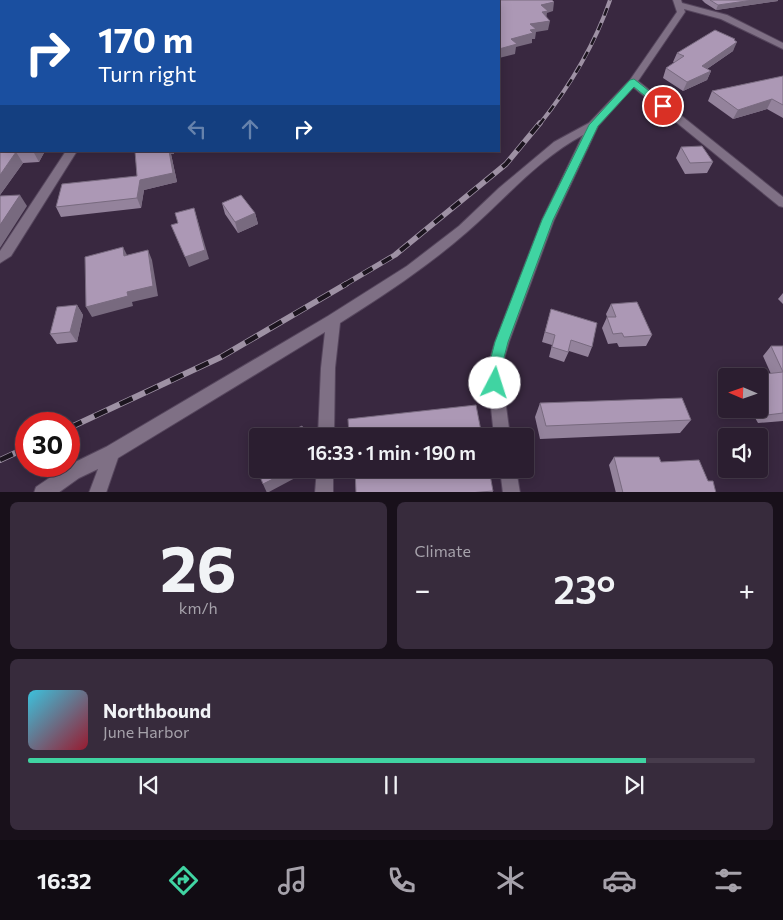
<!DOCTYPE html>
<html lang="en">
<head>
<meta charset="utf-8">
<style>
  body { margin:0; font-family:Commissioner,sans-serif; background:#372b3c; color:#f1f3f6; height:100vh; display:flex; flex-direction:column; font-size:19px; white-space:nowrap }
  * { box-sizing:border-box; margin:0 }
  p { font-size:16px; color:#a6a2ab }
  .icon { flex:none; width:28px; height:28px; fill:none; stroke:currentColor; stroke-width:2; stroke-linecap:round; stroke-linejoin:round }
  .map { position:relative; height:492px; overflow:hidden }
  .side { display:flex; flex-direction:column; gap:10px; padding:10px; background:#18101a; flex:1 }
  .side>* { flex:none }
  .top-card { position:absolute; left:0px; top:0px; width:500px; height:152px; box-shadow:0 2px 12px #0003,0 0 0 1px #473c4c; background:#1a4fa0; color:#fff; overflow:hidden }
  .needle { width:32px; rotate:272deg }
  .tools { position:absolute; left:718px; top:368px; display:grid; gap:10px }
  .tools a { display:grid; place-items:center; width:50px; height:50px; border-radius:5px; background:#2b1e30; box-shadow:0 2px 12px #0003,0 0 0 1px #473c4c; font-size:25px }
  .speed { position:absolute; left:15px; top:412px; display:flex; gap:10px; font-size:25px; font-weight:700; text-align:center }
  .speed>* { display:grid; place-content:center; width:65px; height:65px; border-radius:50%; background:#2b1e30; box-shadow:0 2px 12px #0003,0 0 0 1px #473c4c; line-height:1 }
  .speed .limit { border:8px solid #d22; background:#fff; color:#111 }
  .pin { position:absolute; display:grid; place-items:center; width:42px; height:42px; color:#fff; margin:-21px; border:2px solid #fff; border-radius:50%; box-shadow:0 1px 5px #0007 }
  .me { position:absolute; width:55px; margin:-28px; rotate:5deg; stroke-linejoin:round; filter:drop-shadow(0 0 4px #0008) }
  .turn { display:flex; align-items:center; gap:18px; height:105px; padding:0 15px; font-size:22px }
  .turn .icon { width:65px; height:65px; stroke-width:2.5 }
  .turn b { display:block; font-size:35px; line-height:42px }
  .lanes { display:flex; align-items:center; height:48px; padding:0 15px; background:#0003; justify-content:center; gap:25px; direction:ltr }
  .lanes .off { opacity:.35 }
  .big { font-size:38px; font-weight:600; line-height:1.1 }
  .side .card { flex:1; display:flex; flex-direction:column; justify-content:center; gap:8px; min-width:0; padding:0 18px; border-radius:8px; background:#372b3c }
  .side .dial { align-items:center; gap:0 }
  .dial b { font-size:65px; line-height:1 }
  .song { display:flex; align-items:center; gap:15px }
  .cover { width:60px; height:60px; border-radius:8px; background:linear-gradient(135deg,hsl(190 70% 55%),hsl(350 70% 35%)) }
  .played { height:5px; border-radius:2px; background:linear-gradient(90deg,#40d4a2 85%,#473c4c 85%) }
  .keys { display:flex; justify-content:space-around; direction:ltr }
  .heat { display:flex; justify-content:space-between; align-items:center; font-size:28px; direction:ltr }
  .side .tiles { flex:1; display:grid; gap:10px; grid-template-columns:1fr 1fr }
  .card:last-child { grid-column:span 2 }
  .trip { position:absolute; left:249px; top:428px; width:285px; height:50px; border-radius:5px; background:#2b1e30; box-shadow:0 2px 12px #0003,0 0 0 1px #473c4c; font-weight:600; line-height:50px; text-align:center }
  .dock { display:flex; height:80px; justify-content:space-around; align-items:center; background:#110c13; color:#a6a2ab }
  .dock .icon { width:35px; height:35px }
  .dock .selected { color:#40d4a2 }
  .dock b { font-size:22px; color:#f1f3f6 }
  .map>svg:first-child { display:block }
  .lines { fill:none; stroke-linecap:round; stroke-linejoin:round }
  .minor-casing { stroke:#56465d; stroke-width:2 }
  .minor { fill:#7f7085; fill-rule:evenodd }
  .rail-far2-casing { stroke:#9e91a4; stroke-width:4 }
  .rail-far1-casing { stroke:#9e91a4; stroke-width:5.5 }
  .rail-casing { stroke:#9e91a4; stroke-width:6 }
  .rail-far2 { stroke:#1c151f; stroke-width:2.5; stroke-dasharray:8; stroke-linecap:butt }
  .rail-far1 { stroke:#1c151f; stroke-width:4; stroke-dasharray:11; stroke-linecap:butt }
  .rail { stroke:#1c151f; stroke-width:4.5; stroke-dasharray:14; stroke-linecap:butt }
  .wall { fill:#94839c }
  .shaded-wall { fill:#786a7f }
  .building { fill:#ac98b5; stroke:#786a7f }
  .route { fill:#40d4a2; stroke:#2a8a69 }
</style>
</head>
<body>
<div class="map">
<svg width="783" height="493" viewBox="0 0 783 493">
  <rect width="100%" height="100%" fill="#392840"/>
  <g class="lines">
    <g class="minor-casing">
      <g id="minor">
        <path d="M 673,0 L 681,0 L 682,3 L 727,15 L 783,43 L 783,49 L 721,19 L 684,9 L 685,12 L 638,81 L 783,197 L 783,207 L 779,206 L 633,87 L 598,126 L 554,220 L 509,342 L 501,369 L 510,436 L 494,436 L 487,369 L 495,342 L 542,220 L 583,135 C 538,159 505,199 467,232 C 427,267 384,295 340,323 L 335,368 L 334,436 L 318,436 L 321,368 L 325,332 L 118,458 L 106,493 L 89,493 L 98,469 L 79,478 L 58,493 L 34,493 L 36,487 L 67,466 L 106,447 L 328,316 L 407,266 L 459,226 L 499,188 L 554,142 L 589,123 L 630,80 L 677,12 Z"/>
        <rect x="0" y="138" width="1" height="6"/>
        <polygon points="66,151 77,151 11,256 0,263 0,251"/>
        <polygon points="317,469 333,469 333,493 315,493"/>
        <polygon points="500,469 516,469 520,493 503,493"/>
      </g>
    </g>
    <use href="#minor" class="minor"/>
    <g class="rail-far2-casing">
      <path id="rail-far2" d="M 539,125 C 570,86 594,47 610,0"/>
    </g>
    <g class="rail-far1-casing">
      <polyline id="rail-far1" points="344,285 395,255 506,164 540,123"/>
    </g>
    <g class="rail-casing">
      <g id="rail">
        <polyline points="69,428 221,357 346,284"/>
        <polyline points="0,460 26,448"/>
      </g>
    </g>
    <use href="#rail-far2" class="rail-far2"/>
    <use href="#rail-far1" class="rail-far1"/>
    <use href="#rail" class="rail"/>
  </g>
  <g class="wall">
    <polygon points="0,0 46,0 45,1"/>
    <polygon points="702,0 778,0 778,1 716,10 705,3"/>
    <polygon points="735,39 733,51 707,69 711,71 707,80 683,91 663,78 666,68 675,63 673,62 677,53"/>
    <polygon points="783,76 783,118 767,109 733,119 708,101 712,91"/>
    <polygon points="0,85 1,85 1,136 0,137"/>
    <polygon points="1,141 45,151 39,162 23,163 0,195"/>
    <polygon points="681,147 713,162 707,173 685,174 676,158"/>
    <polygon points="135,151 174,154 171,154 177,182 144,190 141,208 61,217 56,207 137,176"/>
    <polygon points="222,203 255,213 258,224 238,233 225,214"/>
    <polygon points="783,293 783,304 778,299"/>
    <polygon points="611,304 652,335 646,346 619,347 617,343 608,344 602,328 607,317 606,314"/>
    <polygon points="77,305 83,315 77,342 57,344 50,334"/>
    <polygon points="551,309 592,347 588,357 569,351 564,362 549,357 552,345 542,342"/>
    <polygon points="771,346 783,346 783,421 758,423 750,409 759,409 759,376 771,374 763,356"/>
    <polygon points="540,403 691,420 680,433 540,439 535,417"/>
    <polygon points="614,457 661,462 708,481 716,493 616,493 609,465"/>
    <polygon points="493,491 492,493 356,493"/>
  </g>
  <g class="shaded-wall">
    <polygon points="118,0 129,0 128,1 117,1"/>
    <polygon points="753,0 778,0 778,1 716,10 718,5"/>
    <polygon points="554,2 553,11 547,13 546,20 540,22 541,5"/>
    <polygon points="550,21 548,30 536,32 535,39 532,39 532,43 516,47 515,54 499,58 499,49 530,24"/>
    <polygon points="735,39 733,45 737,42 733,51 698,75 702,66"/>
    <polygon points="711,71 707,80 683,91 687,82"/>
    <polygon points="772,99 767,109 733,119 738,110"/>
    <polygon points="33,151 45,151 39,162"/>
    <polygon points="169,151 174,151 174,154 171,154 177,182 144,190 141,208 137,198 140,180"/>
    <polygon points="16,152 23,163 0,195 0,175"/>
    <polygon points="20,195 27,206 0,248 0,225"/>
    <polygon points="194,208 209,259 189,267 185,257"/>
    <polygon points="255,213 258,224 238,233 235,222"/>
    <polygon points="123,247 128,257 124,256"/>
    <polygon points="148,250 152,260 158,296 132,302 133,306 92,317 86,307"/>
    <polygon points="77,305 83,315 77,342 70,332"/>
    <polygon points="293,469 312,469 267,493 263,484"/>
  </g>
  <g class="building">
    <polygon points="89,0 118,0 117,1 88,1"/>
    <rect x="168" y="0" width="177" height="1"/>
    <polygon points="438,0 552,0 554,2 541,5 548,11 542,12 550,21 530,24 536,29 530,30 533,33 511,39 517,44 499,49 499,1 439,1"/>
    <polygon points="710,0 753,0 718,5"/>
    <polygon points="715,30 735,39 734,40 737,42 702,66 711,71 687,82 666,68 684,56 677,53"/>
    <polygon points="783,76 783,105 772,99 738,110 712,91"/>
    <rect x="0" y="85" width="1" height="43"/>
    <polygon points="1,141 1,151 28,151 16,152 0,175 0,143"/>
    <polygon points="702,146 713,162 690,163 681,147"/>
    <polygon points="135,151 169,151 173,173 140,180 137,198 56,207 62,184 137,176"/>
    <polygon points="20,195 0,225 0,196"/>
    <polygon points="241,195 255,213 235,222 222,203"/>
    <polygon points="194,208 205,250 185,257 171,225 178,223 175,213"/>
    <polygon points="123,247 124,256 148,250 153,286 127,292 128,296 86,307 85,257"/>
    <polygon points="637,302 652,335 624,337 622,333 613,334 607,317 616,317 611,304"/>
    <polygon points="77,305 70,332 50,334 57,307"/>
    <polygon points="551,309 597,323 592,347 571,340 568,352 552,347 555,335 545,332"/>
    <polygon points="771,346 783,346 783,372"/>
    <polygon points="783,372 783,413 767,415 759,401 759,376 747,376"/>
    <polygon points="682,398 691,420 546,426 540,403"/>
    <polygon points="476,405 482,436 349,436 348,419"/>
    <polygon points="302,426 307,436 281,436"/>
    <polygon points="258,448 258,469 293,469 263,484 250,452"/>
    <polygon points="614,457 659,457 661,462 699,460 708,481 713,481 716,493 623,493"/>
    <polygon points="355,469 489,469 493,491 469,493 356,493"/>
  </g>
  <polygon class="route" points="634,79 668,106 667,108 660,108 634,87 598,126 553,220 508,342 501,369 502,383 500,387 495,389 490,387 488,369 495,342 542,220 589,125 630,80"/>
</svg>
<div class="tools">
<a><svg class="needle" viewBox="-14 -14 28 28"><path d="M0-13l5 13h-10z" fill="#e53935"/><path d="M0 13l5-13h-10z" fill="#a6a2ab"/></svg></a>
<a><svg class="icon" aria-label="sound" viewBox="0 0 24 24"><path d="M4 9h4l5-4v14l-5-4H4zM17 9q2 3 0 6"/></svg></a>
</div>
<div class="speed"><div class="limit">30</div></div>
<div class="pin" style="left:663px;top:106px;background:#d93025"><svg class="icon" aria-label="arrive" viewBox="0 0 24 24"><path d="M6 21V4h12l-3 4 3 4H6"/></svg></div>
<svg class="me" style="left:495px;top:383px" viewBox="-20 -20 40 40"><circle r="19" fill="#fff"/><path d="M0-13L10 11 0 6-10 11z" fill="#40d4a2"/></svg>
<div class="trip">16:33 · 1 min · 190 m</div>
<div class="top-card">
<div class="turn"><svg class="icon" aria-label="right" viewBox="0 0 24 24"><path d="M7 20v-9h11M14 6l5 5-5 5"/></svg><div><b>170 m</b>Turn right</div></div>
<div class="lanes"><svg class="icon off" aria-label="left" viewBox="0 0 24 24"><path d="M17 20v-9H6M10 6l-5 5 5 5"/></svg><svg class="icon off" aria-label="ahead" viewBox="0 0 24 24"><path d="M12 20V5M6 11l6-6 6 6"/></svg><svg class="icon" aria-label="right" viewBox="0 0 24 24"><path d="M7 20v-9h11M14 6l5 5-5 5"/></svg></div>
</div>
</div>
<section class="side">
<div class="tiles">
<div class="card dial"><b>26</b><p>km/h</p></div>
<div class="card"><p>Climate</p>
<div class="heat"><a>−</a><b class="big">23°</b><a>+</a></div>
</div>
<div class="card">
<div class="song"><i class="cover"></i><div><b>Northbound</b><p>June Harbor</p></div></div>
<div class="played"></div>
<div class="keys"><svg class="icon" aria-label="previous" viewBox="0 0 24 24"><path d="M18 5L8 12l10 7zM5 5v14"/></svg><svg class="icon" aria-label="pause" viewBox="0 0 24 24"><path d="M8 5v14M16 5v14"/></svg><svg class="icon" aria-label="next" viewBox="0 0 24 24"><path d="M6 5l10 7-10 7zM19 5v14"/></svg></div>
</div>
</div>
</section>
<nav class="dock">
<b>16:32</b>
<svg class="icon selected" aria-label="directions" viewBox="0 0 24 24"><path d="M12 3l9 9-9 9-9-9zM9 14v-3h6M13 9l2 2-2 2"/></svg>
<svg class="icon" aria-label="music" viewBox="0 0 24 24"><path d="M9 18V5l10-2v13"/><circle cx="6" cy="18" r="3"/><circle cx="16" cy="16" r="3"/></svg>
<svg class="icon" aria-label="phone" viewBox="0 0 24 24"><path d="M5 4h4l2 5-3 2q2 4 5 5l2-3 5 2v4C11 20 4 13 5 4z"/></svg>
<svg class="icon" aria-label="climate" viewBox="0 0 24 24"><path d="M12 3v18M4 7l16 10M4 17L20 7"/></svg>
<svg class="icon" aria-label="car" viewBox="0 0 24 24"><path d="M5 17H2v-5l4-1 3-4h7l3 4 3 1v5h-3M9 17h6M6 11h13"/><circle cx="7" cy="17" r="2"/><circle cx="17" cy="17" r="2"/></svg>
<svg class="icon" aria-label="filters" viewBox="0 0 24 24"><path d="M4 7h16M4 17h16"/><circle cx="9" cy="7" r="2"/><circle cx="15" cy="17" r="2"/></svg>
</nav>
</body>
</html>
